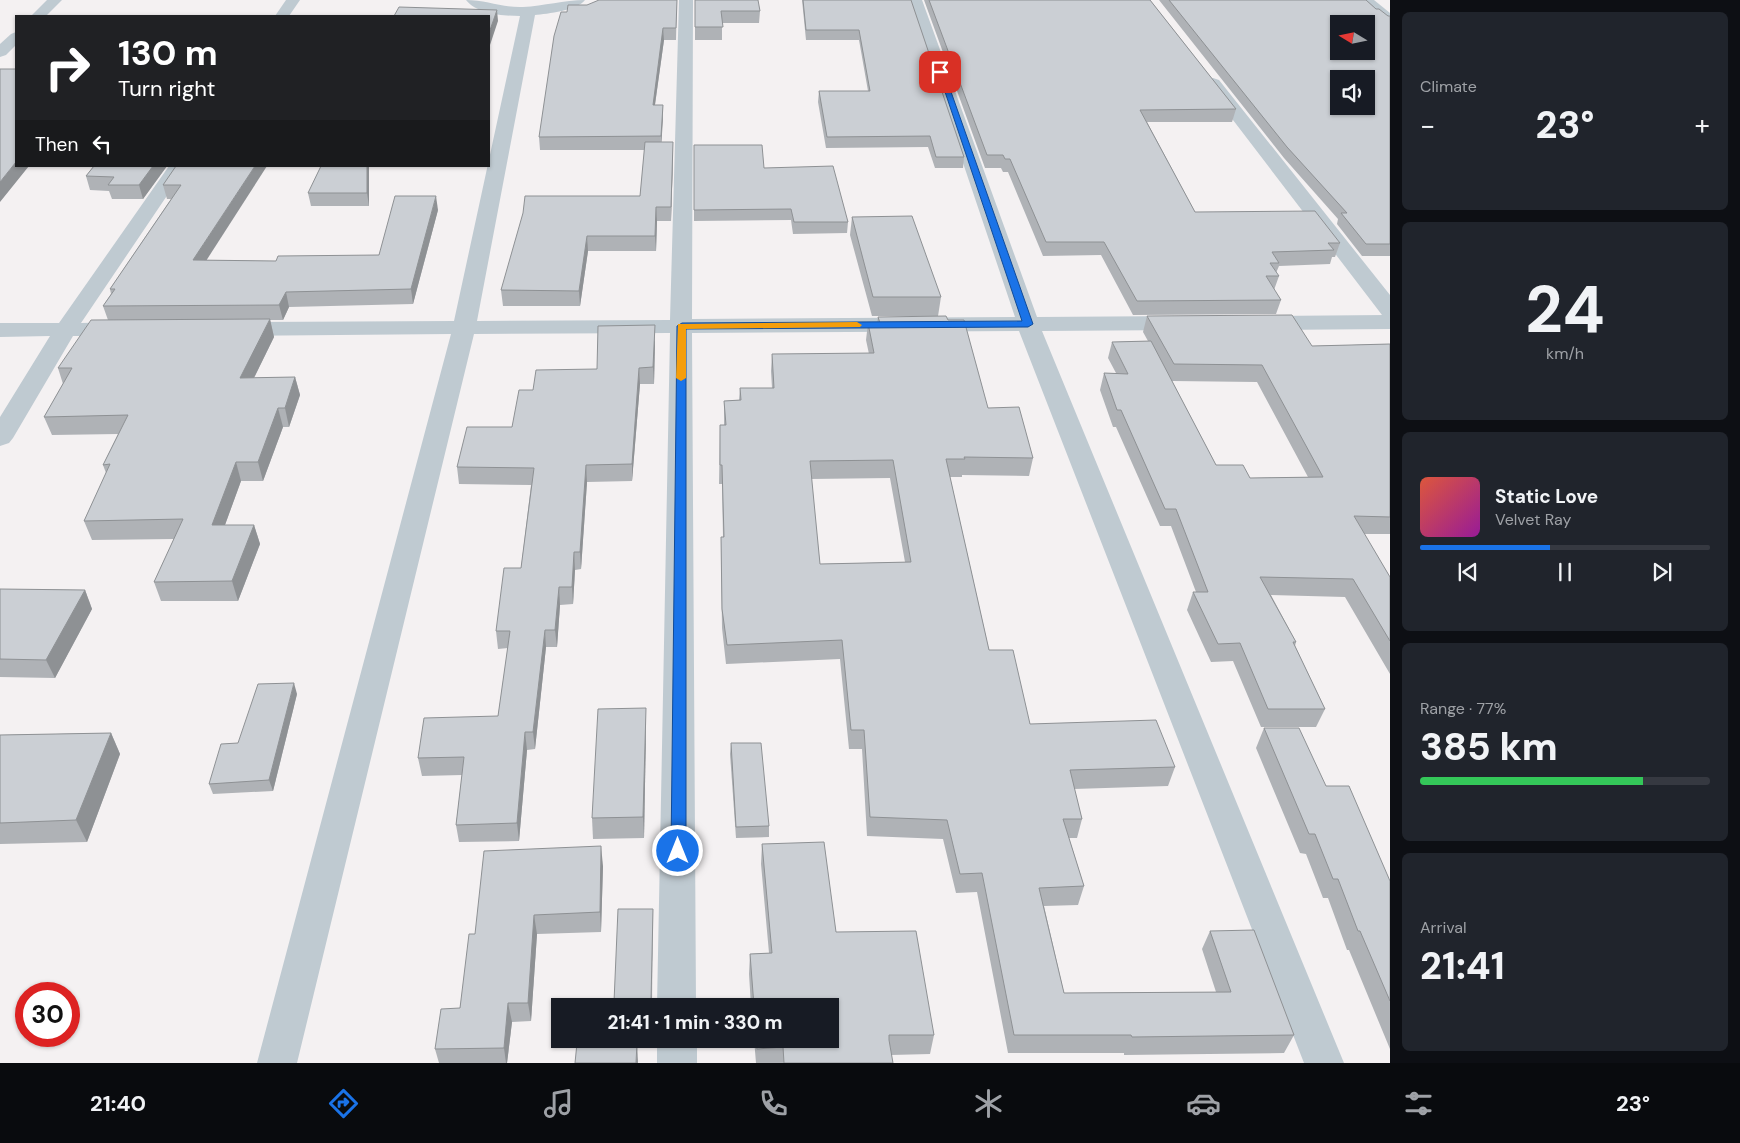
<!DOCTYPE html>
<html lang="en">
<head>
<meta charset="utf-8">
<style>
  body { margin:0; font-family:"DM Sans",sans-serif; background:#20242c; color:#f1f3f6; height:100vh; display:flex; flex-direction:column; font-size:19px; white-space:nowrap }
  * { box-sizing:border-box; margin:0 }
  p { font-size:16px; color:#9ea1a6 }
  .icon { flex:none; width:28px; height:28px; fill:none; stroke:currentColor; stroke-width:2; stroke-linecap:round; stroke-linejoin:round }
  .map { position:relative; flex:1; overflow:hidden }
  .details { display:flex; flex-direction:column; gap:12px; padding:12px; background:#0d0f14; width:350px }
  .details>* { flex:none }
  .guide { position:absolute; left:15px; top:15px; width:475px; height:152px; border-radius:0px; box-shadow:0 1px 4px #0004; background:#202124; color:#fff; overflow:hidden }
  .needle { width:32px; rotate:280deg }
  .fabs { position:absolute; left:1330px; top:15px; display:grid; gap:10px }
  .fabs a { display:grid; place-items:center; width:45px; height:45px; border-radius:0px; background:#171b24; box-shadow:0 1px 4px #0004; font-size:25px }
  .speed { position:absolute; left:15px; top:982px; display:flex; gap:10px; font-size:25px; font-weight:700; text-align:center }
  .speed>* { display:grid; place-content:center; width:65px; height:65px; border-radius:50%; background:#171b24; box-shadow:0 1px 4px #0004; line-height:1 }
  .speed .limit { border:8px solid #d22; background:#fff; color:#111 }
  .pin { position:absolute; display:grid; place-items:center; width:42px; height:42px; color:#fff; margin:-21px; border-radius:10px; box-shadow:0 2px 8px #0006 }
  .me { position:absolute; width:55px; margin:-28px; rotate:0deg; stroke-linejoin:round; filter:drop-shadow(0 0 4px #0008) }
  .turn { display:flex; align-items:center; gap:18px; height:105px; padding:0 20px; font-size:22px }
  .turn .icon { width:65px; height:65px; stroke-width:2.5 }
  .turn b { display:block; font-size:35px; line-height:42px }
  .then { display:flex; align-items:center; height:48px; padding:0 20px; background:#0003; gap:10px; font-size:19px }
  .big { font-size:38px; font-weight:800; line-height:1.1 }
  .details .card { flex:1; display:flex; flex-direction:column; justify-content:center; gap:8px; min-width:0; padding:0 18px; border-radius:8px; background:#20242c }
  .details .dial { align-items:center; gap:0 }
  .dial b { font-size:65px; line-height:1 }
  .song { display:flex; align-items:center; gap:15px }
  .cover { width:60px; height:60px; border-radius:8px; background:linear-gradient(135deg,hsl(10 70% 55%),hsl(300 70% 35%)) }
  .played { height:5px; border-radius:2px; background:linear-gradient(90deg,#1a73e8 45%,#363941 45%) }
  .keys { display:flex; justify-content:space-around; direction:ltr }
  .heat { display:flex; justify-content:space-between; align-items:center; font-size:28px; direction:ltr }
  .charge { height:8px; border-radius:4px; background:linear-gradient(90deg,#34c759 77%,#363941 0) }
  .trip { position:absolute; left:551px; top:998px; width:288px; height:50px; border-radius:0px; background:#171b24; box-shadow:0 1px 4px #0004; font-weight:800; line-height:50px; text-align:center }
  .tab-bar { display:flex; height:80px; justify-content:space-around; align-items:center; background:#090b0e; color:#9ea1a6 }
  .tab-bar .icon { width:35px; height:35px }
  .tab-bar .current { color:#1a73e8 }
  .tab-bar b { font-size:22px; color:#f1f3f6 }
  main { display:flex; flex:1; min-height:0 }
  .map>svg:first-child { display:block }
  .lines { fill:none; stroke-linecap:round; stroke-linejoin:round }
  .street { fill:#bfcad1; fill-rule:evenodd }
  .wall { fill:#afb2b6; fill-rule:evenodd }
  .shaded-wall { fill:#8e9194 }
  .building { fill:#cbcfd4; stroke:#8e9194; fill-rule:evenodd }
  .route { fill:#1a73e8; stroke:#114b97 }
  .slow { fill:#f59e0b }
</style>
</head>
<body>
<main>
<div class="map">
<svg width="1390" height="1063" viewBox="0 0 1390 1063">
  <rect width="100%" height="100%" fill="#f4f1f2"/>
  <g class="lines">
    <g class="street">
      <polygon points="47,0 62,0 46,16 31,16"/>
      <polygon points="286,0 300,0 289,16 275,16"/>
      <path d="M 466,0 C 486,0 503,8 523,7 C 544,6 564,0 585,0 C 578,10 547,14 535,15 L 477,321 L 670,320 L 679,0 L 693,0 L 692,319 L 1015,317 L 908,0 L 922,0 L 1037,317 L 1183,316 L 1191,318 L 1194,323 L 1191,328 L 1183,330 L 1042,331 L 1344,1063 L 1304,1063 L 1019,331 L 692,333 L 696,1006 L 657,1006 L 670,333 L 474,334 L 297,1063 L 257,1063 L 451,334 L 234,336 L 226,334 L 223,329 L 226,324 L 234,322 L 454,321 L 520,16 C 503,16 477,14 466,0 Z"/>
      <polygon points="1358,0 1374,0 1390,13 1390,25 1385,24"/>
      <polygon points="16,32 16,45 6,55 0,57 0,44 11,34"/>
      <polygon points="1213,78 1219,80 1390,295 1390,329 1259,330 1251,328 1248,323 1251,318 1259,316 1385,315 1382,315 1207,86 1205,83 1207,80"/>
      <polygon points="169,166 187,166 81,323 121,322 129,324 132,329 129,334 121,336 73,336 13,438 9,443 0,446 0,417 50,336 0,337 0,323 59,323"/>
      <rect x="657" y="1039" width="40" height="24"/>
    </g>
  </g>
  <g class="wall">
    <polygon points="677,0 676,40 664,40 655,105 663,105 661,142 673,156 671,221 657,221 656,251 588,251 580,306 503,306 501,290 640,196 645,150 540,150 539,137 567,12 587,5"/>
    <polygon points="695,0 760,11 759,23 722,23 722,40 695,40"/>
    <polygon points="802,0 911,0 964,157 963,168 935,168 928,147 826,148 818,102 819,91 868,91 859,40 806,40"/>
    <polygon points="924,0 1150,0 1236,109 1232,122 1147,122 1195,212 1340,243 1335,257 1332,257 1330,264 1279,266 1276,273 1279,276 1274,290 1281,300 1276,314 1133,315 1101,255 1043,256 1008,172 1003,172 1001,168 985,168"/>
    <polygon points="1159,0 1366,0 1376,9 1388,16 1390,16 1390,256 1362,256 1337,224 1338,219 1284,158"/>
    <polygon points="694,145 764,168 848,222 847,233 793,234 791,220 694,221"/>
    <polygon points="94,166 167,166 143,199 112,199 109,191 90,190 86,176"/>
    <polygon points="176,166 207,260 276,261 379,255 438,210 413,304 289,307 283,320 270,320 274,337 254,378 295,377 300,395 289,427 283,427 263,481 241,481 225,525 254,525 260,544 238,601 161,601 154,582 174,539 92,540 84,521 106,473 103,465 118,434 52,435 44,417 63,384 58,368 108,320 103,306 111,294 110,289 171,199 167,199 163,185"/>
    <polygon points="369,166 369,206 311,206 308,193"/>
    <polygon points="852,217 941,297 938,316 872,316 850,235"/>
    <path d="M 1147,316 L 1312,346 L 1390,344 L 1390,534 L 1364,534 L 1390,577 L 1390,674 L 1345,597 L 1271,595 L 1296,642 L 1295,646 L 1325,709 L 1316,727 L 1261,727 L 1233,661 L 1211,662 L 1187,610 L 1193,592 L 1196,592 L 1171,526 L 1160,526 L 1116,427 L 1113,427 L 1100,390 L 1104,373 L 1116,373 L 1108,358 L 1112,342 L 1148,341 L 1143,332 ZM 1172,381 L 1257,382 L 1308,477 L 1250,478 L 1216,465 Z"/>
    <path d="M 878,317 L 988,408 L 1033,458 L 1029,476 L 962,475 L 962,477 L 950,477 L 989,650 L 1030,724 L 1175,767 L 1168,786 L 1074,789 L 1082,819 L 1077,838 L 1069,838 L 1084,886 L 1078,905 L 1044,906 L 1064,993 L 1216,992 L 1202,949 L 1210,931 L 1294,1035 L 1284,1053 L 1124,1055 L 1124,1053 L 1008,1053 L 977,892 L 956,893 L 943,839 L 867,836 L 862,749 L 849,749 L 840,659 L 726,664 L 722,628 L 721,555 L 721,537 L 723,537 L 722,484 L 719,484 L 720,425 L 724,425 L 724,401 L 739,400 L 740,388 L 772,388 L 771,371 L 772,354 L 869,354 L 866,340 L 868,323 L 877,323 ZM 890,478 L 905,562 L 820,564 L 811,479 Z"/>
    <polygon points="655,341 654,384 640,384 632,481 587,482 581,569 575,570 573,604 560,605 557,647 546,647 535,749 527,750 519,841 459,842 456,825 462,775 422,776 418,758 498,716 508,648 498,649 496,631 521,568 531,485 459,484 457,467 512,427 533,390 597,369"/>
    <polygon points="0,589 85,590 92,609 55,678 0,677"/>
    <polygon points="297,694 273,791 213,794 209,784"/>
    <polygon points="1264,728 1326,786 1390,881 1390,1049 1349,950 1347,950 1328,898 1323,898 1306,854 1300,853 1256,748"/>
    <polygon points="646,730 644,838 593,839 592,818"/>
    <polygon points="111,733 120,754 87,842 0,844 0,735"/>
    <polygon points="731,743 769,826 769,837 736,838 730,754"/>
    <polygon points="762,844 836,932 934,1035 930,1054 891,1055 893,1063 756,1063 754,1039 830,1039 830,1006 751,1006 749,974 750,954 769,953 761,864"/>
    <polygon points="603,866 601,932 537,934 531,1021 512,1022 507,1063 439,1063 435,1049 460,1008 475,934"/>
    <polygon points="653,909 652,1006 614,1006 614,1002"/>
  </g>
  <g class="shaded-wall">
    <polygon points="497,10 498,21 489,48 489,33"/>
    <polygon points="663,28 664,40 653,118 653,105"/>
    <polygon points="663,105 663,118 661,150 661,136"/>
    <polygon points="673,142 673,156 671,221 671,207"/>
    <polygon points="16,162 16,166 29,166 0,202 0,182"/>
    <polygon points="153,166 167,166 143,199 139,185"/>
    <polygon points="255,166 267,166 197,275 193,260"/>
    <polygon points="367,166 369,166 369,206 367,193"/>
    <polygon points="436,196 438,210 413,304 411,289"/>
    <polygon points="656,207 657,221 656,251 655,236"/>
    <polygon points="587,236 588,251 580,306 579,291"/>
    <polygon points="286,292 289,307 283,320 279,305"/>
    <polygon points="270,319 274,337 245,396 240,378"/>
    <polygon points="655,325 655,341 654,384 653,367"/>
    <polygon points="639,368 640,384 632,481 632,464"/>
    <polygon points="295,377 300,395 289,427 285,408"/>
    <polygon points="278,408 283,427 263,481 258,462"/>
    <polygon points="236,462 241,481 218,544 212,525"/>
    <polygon points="586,465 587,482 581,569 580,552"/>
    <polygon points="254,525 260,544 238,601 232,581"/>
    <polygon points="574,552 575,570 573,604 572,587"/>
    <polygon points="559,587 560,605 557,647 555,630"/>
    <polygon points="85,590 92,609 55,678 46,660"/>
    <polygon points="545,630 546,647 535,749 533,732"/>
    <polygon points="294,683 297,694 273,791 269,780"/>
    <polygon points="646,708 646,730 644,838 643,817"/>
    <polygon points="525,732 527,750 519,841 517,823"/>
    <polygon points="111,733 120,754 87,842 76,820"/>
    <polygon points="601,846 603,866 601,932 600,912"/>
    <polygon points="653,909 653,920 651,1006 651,1001"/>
    <polygon points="534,915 537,934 531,1021 528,1003"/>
    <polygon points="508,1003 512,1022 507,1063 506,1063 504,1048"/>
    <polygon points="637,1043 638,1063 636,1063"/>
  </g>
  <g class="building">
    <polygon points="599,0 677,0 676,28 663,28 653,105 663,105 661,136 539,137 554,36 561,12 567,12 568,5 587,5"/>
    <polygon points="695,0 758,0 760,11 721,11 723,27 695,27"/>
    <polygon points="803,0 911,0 964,157 936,157 930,136 827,137 819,91 870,91 859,30 806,30"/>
    <polygon points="929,0 1150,0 1236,109 1140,110 1195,212 1315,211 1340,243 1328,243 1334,250 1272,252 1279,263 1270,263 1279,276 1266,276 1281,300 1137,301 1104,242 1046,242 1010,159 1005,159 1003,155 987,155"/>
    <path d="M 1169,0 L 1366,0 L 1376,9 L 1379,9 L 1388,16 L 1390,16 L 1390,244 L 1366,244 L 1341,213 L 1347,213 L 1287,147 ZM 1339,24 L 1366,24 L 1366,51 L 1339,51 ZM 1339,79 L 1366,79 L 1366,106 L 1339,106 Z"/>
    <polygon points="399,7 497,10 489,33 489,16 394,16"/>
    <polygon points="16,68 16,162 0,182 0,69 15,69"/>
    <polygon points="645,142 673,142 671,207 656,207 655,236 587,236 579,291 501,290 523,213 525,196 640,196"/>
    <polygon points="694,145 762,145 764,168 833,166 848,222 794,222 791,209 694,210"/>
    <polygon points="94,166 153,166 139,185 108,185 114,177 86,176"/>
    <polygon points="176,166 255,166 193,260 276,261 278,256 379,255 395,196 436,196 411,289 286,292 279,305 103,306 115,289 110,289 181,185 163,185"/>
    <polygon points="321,166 367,166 367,193 308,193"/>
    <polygon points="912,216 941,297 873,297 852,217"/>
    <polygon points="1292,315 1312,346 1390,344 1390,517 1354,516 1390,577 1390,641 1353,579 1260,577 1296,642 1293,642 1325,709 1268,709 1240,643 1218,644 1193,592 1208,592 1176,509 1165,509 1121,410 1117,410 1104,373 1128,374 1112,342 1151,341 1216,465 1243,465 1250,478 1323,477 1262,365 1174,364 1147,316"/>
    <path d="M 946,316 L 948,320 L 964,320 L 988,408 L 1019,407 L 1033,458 L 964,457 L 965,459 L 946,459 L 989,650 L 1013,650 L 1030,724 L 1156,720 L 1175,767 L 1070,770 L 1082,819 L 1063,819 L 1084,886 L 1039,888 L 1064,993 L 1231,992 L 1210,931 L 1254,930 L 1294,1035 L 1132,1037 L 1131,1035 L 1014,1035 L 982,873 L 960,874 L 947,820 L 870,817 L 864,730 L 851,730 L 842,640 L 727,645 L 722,609 L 721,537 L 724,537 L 722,465 L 720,465 L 720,425 L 726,425 L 724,401 L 741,400 L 740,388 L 774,388 L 772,354 L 874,353 L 868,323 L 880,323 L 878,317 ZM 893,460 L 911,562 L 820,564 L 810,461 Z"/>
    <polygon points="270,319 240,378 295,377 285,408 278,408 258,462 236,462 212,525 254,525 232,581 154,582 183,519 84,521 110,464 103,465 128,415 44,417 72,368 58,368 91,320"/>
    <polygon points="655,325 653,367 639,368 632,464 586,465 580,552 574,552 572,587 559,587 555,630 545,630 533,732 525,732 517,823 456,825 464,757 418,758 424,718 498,716 510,631 496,631 504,568 521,568 534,468 457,467 467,427 512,427 519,390 533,390 536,370 597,369 598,326"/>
    <polygon points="0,589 85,590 46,660 0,659"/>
    <polygon points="294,683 269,780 209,784 221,744 238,743 258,684"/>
    <polygon points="646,708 643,817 592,818 598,709"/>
    <polygon points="1264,728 1299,728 1326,786 1349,786 1390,881 1390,1001 1360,931 1358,931 1338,879 1333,879 1315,834 1309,834"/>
    <polygon points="111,733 76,820 0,823 0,735"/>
    <polygon points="731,743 761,743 769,826 736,827"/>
    <polygon points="824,842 836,932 916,931 934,1035 889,1035 889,1040 893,1063 784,1063 783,1047 757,1049 756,1039 830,1039 830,1006 754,1006 750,954 772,953 762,844"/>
    <polygon points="601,846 600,912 534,915 528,1003 508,1003 504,1048 435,1049 441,1009 460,1008 469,934 475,934 484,851"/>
    <polygon points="618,909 653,909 651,1001 614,1002"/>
    <polygon points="577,1043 637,1043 636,1063 575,1063"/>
  </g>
  <polygon class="route" points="938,71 944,72 1033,324 1028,327 686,329 686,851 683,855 678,857 673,855 671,851 677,326 682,323 1022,321"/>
  <polygon class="slow" points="857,322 862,325 860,327 686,329 686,378 681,381 676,378 678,324"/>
</svg>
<div class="fabs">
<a><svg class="needle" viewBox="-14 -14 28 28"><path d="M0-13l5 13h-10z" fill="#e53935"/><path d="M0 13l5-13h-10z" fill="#9ea1a6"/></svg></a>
<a><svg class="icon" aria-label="sound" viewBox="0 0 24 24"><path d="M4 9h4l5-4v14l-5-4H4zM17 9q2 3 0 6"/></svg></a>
</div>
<div class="speed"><div class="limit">30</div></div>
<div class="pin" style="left:940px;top:72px;background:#d93025"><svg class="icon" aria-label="arrive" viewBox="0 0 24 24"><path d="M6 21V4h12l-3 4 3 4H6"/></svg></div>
<svg class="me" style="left:678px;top:851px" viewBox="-20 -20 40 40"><circle r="17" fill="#1a73e8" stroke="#fff" stroke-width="3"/><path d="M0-11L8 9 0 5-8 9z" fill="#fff"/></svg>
<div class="trip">21:41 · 1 min · 330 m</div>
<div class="guide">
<div class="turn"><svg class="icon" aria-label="right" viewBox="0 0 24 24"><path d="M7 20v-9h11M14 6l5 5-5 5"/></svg><div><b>130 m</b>Turn right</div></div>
<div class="then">Then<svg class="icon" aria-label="left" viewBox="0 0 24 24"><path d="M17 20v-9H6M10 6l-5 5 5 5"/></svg></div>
</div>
</div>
<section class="details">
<div class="card"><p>Climate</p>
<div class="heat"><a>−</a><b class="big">23°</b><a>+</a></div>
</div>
<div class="card dial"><b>24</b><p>km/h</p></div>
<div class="card">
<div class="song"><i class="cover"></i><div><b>Static Love</b><p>Velvet Ray</p></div></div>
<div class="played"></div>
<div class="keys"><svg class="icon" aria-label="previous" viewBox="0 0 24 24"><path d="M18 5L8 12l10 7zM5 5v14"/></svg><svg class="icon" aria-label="pause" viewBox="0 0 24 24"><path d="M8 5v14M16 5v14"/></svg><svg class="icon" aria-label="next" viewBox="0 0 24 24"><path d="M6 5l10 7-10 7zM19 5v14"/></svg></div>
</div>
<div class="card"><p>Range · 77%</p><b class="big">385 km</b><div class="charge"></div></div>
<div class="card"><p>Arrival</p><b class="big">21:41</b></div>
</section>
</main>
<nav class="tab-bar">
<b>21:40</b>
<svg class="icon current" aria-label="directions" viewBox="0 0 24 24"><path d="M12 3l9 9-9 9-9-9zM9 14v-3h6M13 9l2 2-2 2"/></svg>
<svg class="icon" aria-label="music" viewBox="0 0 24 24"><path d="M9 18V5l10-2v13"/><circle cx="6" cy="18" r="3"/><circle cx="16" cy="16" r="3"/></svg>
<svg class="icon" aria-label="phone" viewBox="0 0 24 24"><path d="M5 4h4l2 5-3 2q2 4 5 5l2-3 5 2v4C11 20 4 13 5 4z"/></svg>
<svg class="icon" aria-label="climate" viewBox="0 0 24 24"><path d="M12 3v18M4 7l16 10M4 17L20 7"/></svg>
<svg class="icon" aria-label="car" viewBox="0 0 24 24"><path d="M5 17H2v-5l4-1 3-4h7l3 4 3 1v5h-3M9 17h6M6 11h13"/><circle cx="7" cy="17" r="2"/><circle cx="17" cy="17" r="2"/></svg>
<svg class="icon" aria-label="filters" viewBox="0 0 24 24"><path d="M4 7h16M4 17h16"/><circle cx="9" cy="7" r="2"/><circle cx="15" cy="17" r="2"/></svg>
<b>23°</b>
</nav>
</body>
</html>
